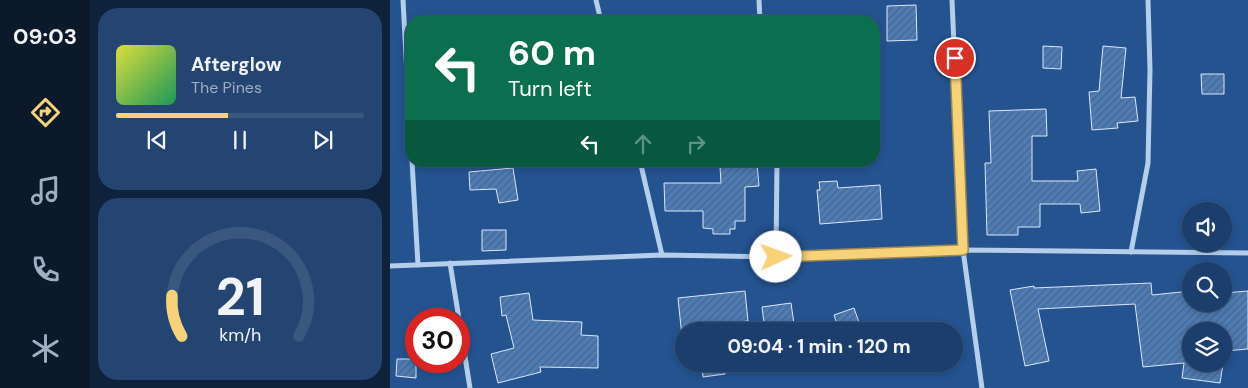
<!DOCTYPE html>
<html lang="en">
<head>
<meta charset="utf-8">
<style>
  body { margin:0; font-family:"DM Sans",sans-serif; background:#244572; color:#f1f3f6; height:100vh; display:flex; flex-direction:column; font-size:19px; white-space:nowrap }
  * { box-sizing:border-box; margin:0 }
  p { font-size:16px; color:#a0aec2 }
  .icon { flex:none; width:28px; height:28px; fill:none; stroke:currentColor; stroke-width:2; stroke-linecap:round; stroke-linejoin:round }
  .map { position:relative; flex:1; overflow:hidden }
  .drawer { display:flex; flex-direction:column; gap:8px; padding:8px; background:#0f223b; width:300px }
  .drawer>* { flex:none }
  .hud { position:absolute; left:15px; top:15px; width:475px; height:152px; border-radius:20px; box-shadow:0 2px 8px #0003,0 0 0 1px #39577f; background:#0b6e4f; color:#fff; overflow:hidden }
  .fabs { position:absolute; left:792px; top:202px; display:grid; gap:10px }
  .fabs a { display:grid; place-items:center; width:50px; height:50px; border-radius:50%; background:#1b3e6c; box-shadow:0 2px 8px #0003,0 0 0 1px #39577f; font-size:25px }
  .speed { position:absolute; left:15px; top:308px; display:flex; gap:10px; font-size:25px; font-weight:700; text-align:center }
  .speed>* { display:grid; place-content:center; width:65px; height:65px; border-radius:50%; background:#1b3e6c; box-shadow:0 2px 8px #0003,0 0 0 1px #39577f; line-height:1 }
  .speed .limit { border:8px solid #d22; background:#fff; color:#111 }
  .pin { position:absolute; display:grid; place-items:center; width:42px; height:42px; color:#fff; margin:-21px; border:2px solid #fff; border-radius:50%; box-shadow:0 1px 5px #0007 }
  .me { position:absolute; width:55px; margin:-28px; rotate:88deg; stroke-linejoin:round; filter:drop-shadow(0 0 4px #0008) }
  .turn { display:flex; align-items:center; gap:18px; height:105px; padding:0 20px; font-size:22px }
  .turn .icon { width:65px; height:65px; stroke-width:2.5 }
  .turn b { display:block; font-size:35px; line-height:42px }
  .lanes { display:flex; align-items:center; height:48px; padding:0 20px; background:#0003; justify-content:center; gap:25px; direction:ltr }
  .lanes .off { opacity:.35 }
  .drawer .card { flex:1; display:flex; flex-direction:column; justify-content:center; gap:8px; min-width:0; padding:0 18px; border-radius:20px; background:#244572 }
  .drawer .dial { align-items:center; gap:0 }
  .dial svg { height:130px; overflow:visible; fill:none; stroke:#39577f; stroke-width:7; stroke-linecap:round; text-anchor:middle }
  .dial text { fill:#f1f3f6; stroke:none }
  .song { display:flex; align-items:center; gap:15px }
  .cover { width:60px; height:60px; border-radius:8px; background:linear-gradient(135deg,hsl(60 70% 55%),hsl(150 70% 35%)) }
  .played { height:5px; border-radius:2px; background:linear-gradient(90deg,#f6d279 45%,#39577f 45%) }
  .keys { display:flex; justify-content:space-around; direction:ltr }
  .trip { position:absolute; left:285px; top:322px; width:288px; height:50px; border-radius:25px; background:#1b3e6c; box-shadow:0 2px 8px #0003,0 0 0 1px #39577f; font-weight:700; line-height:50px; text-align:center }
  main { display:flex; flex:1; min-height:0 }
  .dock { display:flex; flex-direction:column; width:90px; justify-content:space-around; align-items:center; background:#0b192b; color:#a0aec2 }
  .dock .icon { width:35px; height:35px }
  .dock .on { color:#f6d279 }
  .dock b { font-size:22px; color:#f1f3f6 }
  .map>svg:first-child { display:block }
  .building { fill:url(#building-hatch); stroke:#dae8f9 }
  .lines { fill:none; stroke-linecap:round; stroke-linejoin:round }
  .street { stroke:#b5ceec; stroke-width:5 }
  .route-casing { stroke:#a0884f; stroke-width:12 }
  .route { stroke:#f6d279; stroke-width:9 }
</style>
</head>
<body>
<main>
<nav class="dock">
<b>09:03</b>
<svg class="icon on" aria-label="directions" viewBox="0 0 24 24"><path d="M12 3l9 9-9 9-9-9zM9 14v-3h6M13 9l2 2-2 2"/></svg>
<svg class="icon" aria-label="music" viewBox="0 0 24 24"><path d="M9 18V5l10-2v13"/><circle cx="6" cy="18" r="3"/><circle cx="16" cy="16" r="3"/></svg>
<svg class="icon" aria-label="phone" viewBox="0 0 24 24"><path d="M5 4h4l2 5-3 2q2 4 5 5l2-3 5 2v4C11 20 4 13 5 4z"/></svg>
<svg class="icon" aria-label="climate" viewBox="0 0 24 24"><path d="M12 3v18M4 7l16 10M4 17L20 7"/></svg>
</nav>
<section class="drawer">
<div class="card">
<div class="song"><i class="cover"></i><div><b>Afterglow</b><p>The Pines</p></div></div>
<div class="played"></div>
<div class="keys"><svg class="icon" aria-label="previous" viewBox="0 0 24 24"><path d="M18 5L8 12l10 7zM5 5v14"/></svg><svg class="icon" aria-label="pause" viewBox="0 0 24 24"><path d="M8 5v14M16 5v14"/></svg><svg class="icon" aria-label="next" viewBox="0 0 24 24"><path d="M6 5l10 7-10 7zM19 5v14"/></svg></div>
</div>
<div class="card dial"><svg viewBox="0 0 100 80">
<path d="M14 69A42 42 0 1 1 86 69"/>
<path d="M14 69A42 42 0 0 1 8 44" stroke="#f6d279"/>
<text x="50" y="56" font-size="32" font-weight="700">21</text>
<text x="50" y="72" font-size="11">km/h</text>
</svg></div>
</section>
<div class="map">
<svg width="858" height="388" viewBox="0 0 858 388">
  <defs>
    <pattern id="building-hatch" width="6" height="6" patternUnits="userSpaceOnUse" patternTransform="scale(1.25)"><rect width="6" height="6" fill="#4d7cb6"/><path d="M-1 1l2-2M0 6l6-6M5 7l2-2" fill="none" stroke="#4d6686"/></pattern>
  </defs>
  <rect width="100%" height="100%" fill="#245390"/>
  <g class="building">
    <polygon points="526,5 527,40 497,41 497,6"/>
    <polygon points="653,46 672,47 671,69 653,68"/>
    <polygon points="713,46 736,48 731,98 745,97 748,121 727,123 728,128 702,130 699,92 709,91"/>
    <polygon points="811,74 834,74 834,94 812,94"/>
    <polygon points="656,109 657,136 642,136 642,181 688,181 687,171 706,169 710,211 691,213 690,204 650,204 650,227 628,227 628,235 597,235 595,163 601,163 599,111"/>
    <polygon points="367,163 369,186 355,187 355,221 345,221 345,229 340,229 340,234 323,234 323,229 313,228 313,211 275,211 274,183 331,183 330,167"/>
    <polygon points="123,168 128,200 109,203 106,189 80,190 79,172"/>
    <polygon points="447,181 448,188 490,185 492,219 430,224 427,190 430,190 429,182"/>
    <polygon points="92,230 116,230 116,250 92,251"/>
    <polygon points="761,283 762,295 801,291 801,304 834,304 834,293 858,291 858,349 835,351 834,358 834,331 801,331 801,364 833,364 830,383 792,378 794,363 753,367 745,304 648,309 659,361 635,366 620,290 644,286 644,288"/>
    <polygon points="355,291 358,321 329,324 330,331 294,331 294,337 292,337 288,298"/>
    <polygon points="139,293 143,320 192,322 191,335 208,336 208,368 150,367 151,372 108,383 101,354 124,348 116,315 112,316 110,297"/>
    <polygon points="401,303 405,331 375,331 372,307"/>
    <polygon points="464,308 472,331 449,331 444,315"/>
    <polygon points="7,359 26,359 26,378 6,376"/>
    <polygon points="312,364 334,364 335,374 313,377"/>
  </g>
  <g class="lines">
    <g class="street">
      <polyline points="13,0 21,149"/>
      <polyline points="206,0 211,21"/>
      <polyline points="369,0 370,21"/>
      <polyline points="562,0 573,250 592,388"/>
      <polyline points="22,161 28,265"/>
      <polyline points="250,161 272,255"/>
      <polyline points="741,252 758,163 760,70 758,0"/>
      <polyline points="386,257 387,161"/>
      <polyline points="60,263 80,388"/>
      <polyline points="0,266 272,255 386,257 573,250 858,253"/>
    </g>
  </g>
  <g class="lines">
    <g class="route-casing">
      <polyline id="route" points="386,257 573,250 565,58"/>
    </g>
    <use href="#route" class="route"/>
  </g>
</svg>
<div class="fabs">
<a><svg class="icon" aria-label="sound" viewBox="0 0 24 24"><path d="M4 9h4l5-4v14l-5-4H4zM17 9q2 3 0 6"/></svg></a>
<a><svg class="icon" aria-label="search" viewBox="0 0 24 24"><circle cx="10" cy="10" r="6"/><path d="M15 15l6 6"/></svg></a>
<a><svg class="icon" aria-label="layers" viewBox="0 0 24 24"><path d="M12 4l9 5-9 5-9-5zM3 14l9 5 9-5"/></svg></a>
</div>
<div class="speed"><div class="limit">30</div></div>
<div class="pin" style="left:565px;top:58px;background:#d93025"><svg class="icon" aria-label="arrive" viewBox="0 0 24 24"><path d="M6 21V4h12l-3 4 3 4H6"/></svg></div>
<svg class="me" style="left:386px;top:257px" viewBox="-20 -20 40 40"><circle r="19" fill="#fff"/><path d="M0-13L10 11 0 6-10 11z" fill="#f6d279"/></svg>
<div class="trip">09:04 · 1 min · 120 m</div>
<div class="hud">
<div class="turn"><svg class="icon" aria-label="left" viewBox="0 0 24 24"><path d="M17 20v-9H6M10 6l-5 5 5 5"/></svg><div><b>60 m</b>Turn left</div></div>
<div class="lanes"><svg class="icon" aria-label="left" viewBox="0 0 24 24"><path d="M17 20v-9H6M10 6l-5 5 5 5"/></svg><svg class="icon off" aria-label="ahead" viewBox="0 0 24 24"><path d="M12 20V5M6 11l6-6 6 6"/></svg><svg class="icon off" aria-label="right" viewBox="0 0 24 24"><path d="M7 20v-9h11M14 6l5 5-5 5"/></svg></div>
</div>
</div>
</main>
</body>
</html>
